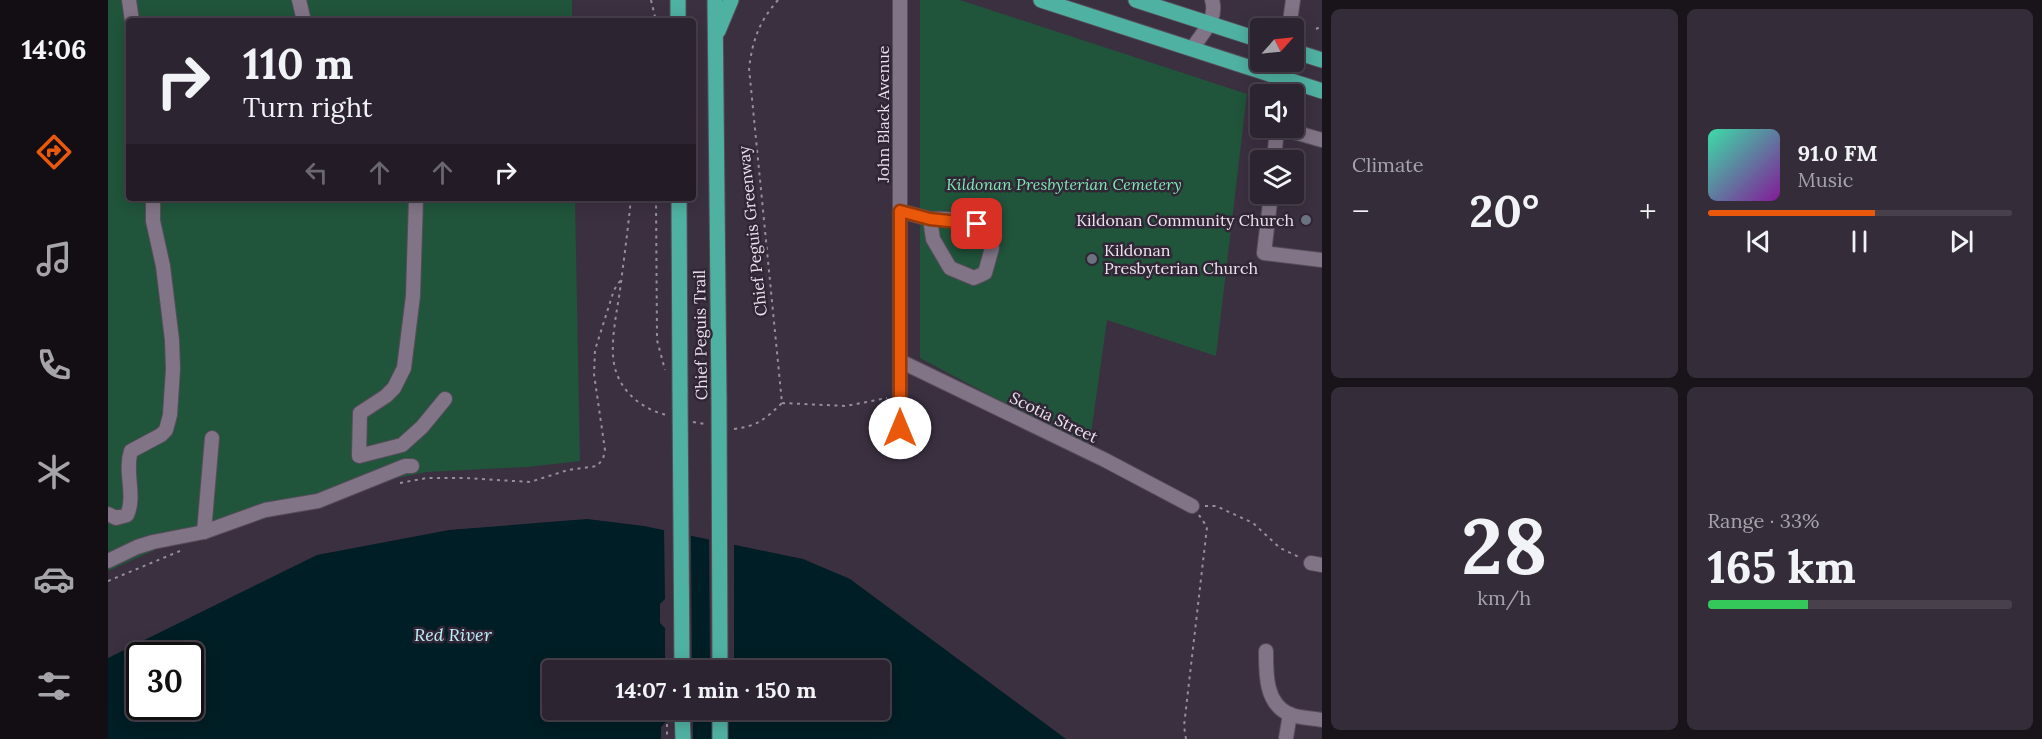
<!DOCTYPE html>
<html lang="en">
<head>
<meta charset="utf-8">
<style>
  body { margin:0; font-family:Lora,serif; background:#342c38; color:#f1f3f6; height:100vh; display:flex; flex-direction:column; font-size:22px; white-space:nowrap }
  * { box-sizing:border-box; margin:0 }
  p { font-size:20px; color:#a6a4ab }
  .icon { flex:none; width:33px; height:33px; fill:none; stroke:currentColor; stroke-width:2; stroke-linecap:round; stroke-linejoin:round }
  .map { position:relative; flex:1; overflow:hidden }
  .drawer { display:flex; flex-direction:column; gap:9px; padding:9px; background:#18141a; width:720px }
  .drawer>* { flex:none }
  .hud { position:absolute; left:18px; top:18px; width:570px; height:183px; border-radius:6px; box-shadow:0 3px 15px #0003,0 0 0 2px #48414c; background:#2c2430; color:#f1f3f6; overflow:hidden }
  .needle { width:39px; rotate:63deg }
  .controls { position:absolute; left:1142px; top:18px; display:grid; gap:12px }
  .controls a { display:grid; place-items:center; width:54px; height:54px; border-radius:6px; background:#2c2430; box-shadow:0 3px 15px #0003,0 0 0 2px #48414c; font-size:30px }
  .speed { position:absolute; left:18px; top:642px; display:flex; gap:12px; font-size:30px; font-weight:700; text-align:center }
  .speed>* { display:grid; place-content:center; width:78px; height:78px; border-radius:50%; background:#2c2430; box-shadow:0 3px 15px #0003,0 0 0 2px #48414c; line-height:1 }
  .speed .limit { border:3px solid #111; border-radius:9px; background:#fff; color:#111 }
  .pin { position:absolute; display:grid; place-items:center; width:51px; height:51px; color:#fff; margin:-26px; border-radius:12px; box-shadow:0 3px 9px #0006 }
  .me { position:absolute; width:66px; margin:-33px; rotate:0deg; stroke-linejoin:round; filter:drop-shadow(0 0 4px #0008) }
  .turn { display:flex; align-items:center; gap:21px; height:126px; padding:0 18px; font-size:27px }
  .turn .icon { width:78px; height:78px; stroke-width:2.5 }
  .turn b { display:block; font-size:42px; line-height:51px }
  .lanes { display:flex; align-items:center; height:57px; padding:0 18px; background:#0003; justify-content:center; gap:30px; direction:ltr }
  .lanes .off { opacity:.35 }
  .big { font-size:45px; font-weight:700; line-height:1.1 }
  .drawer .tile { flex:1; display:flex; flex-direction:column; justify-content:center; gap:9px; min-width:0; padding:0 21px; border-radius:9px; background:#342c38 }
  .drawer .dial { align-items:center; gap:0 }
  .dial b { font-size:78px; line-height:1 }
  .song { display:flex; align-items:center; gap:18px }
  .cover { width:72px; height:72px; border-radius:9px; background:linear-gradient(135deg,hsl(160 70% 55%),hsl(290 70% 35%)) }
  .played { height:6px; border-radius:3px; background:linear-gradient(90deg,#ea580c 55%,#48414c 55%) }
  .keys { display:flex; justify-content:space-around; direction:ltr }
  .heat { display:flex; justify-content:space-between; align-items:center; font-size:33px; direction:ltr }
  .charge { height:9px; border-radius:4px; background:linear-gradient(90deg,#34c759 33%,#48414c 0) }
  .drawer .tiles { flex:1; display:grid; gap:9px; grid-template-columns:repeat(2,1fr) }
  .trip { position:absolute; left:434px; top:660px; width:348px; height:60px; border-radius:6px; background:#2c2430; box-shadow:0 3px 15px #0003,0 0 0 2px #48414c; font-weight:700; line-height:60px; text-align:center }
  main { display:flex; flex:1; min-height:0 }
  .tabs { display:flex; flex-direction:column; width:108px; justify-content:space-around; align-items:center; background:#120e13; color:#a6a4ab }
  .tabs .icon { width:42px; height:42px }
  .tabs .on { color:#ea580c }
  .tabs b { font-size:27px; color:#f1f3f6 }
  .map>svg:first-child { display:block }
  .green { fill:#20543b }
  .water { fill:#001e25; fill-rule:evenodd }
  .pier { fill:#3b3040 }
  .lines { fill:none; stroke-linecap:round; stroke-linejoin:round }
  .minor-casing { stroke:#564d5a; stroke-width:16 }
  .major-casing { stroke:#564d5a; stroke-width:17 }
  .path { stroke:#978e9b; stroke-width:2; stroke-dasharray:3 4.5; stroke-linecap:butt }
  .minor { stroke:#817486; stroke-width:14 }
  .major { stroke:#4fb1a2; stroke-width:15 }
  .major-bridge-casing { stroke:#564d5a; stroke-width:17; stroke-linecap:butt }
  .major-bridge { stroke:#4fb1a2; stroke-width:15 }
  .route-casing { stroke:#983908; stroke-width:15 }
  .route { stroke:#ea580c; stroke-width:10 }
  .worship-dot { fill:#6b7280; stroke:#312636; stroke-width:2 }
  .labels { text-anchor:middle; stroke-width:5; stroke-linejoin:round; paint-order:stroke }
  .street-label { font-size:16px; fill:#eae2ed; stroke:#312636 }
  .park-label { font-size:16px; font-style:italic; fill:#7feab3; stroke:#312636 }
  .poi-label { font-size:16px; fill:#eae2ed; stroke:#312636; text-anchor:end }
  .water-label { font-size:18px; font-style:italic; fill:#beedf9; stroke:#312636 }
</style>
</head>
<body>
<main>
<nav class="tabs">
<b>14:06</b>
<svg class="icon on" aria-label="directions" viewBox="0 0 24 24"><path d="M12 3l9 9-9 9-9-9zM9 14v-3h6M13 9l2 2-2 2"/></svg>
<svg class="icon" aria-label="music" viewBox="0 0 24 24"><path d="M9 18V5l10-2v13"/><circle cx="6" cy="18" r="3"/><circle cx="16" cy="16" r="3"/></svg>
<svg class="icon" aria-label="phone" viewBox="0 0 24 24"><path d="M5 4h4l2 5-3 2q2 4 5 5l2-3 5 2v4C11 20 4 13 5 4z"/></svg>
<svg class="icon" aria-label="climate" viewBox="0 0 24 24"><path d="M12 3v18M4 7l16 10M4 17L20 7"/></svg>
<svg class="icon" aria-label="car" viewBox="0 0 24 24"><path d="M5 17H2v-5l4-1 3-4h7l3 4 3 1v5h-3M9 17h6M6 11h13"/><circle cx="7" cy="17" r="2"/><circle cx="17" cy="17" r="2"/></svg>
<svg class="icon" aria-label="filters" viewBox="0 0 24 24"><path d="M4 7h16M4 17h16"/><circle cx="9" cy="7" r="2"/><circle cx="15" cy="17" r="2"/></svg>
</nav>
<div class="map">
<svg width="1214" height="739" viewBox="0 0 1214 739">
  <rect width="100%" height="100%" fill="#3b3040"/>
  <g class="green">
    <polygon points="0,0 464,0 464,21 21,21 21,198 467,198 472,461 419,467 319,472 273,481 209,504 49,549 0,571"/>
    <polygon points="812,0 852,0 1139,94 1108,356 999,320 981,448 812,358"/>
  </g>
  <path class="water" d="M 479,519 L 536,526 L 695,559 L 742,579 L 958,739 L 0,739 L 0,658 L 209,555 L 341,530 ZM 32,656 L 82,656 L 82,706 L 32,706 ZM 444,670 L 771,670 L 771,710 L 444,710 Z"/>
  <g class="pier">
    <polygon points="556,527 583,533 584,670 557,670 557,628 552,623 552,604 557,599"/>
    <polygon points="601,537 626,542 626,670 602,670"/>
    <polygon points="558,710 585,710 585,739 553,739 553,727 558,722"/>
  </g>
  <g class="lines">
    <g class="minor-casing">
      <g id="minor">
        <polyline points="21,0 24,21"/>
        <polyline points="191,0 196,21"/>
        <polyline points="1181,28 1185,0"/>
        <path d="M 1084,49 C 1094,33 1110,19 1104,0"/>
        <polyline points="1172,94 1176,62"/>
        <polyline points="1172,128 1214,140"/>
        <polyline points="1166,160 1169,128"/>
        <polyline points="1163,194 1156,253 1214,260"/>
        <polyline points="308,198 305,296 296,368 286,388 278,396 252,413 251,456 294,445 314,427 337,399"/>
        <path d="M 792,211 L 822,219 L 825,239 L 842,268 L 866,278 L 877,273 L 884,248 L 880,233 C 865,221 842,218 822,219"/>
        <polyline points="792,361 997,460 1084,506"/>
        <polyline points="792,445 792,0"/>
        <path d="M 0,514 L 8,518 L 19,515 C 28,496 16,471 23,451 L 53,435 L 58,430 L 62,415 L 65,369 L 64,340 L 55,266 L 45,221 L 45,198"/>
        <polyline points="96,532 104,438"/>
        <polyline points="0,561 29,547 45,542 96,532 157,510 210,501 297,466 304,466"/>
        <polyline points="1203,563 1214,565"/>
        <path d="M 1158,651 C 1158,673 1157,703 1181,714 C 1190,718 1204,718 1214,720"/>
        <polyline points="1178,738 1182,714"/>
      </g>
    </g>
    <g class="major-casing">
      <g id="major">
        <polyline points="607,0 611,399"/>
        <polyline points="933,0 1214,91"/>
        <polyline points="1028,0 1152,40"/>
        <polyline points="570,21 570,0"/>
        <polyline points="610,31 623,0"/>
        <polyline points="1185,51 1214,60"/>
        <polyline points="571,198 572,391"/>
        <polyline points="574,710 575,739"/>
        <polyline points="612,710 612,739"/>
      </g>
    </g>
    <g class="path">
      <polyline points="543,0 548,21"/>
      <path d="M 670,0 C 651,22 645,39 641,68 L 674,403"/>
      <polyline points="1208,29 1214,26"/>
      <path d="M 523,198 C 520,229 516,259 512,290 C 509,312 501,346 507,368 C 513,392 535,410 559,415"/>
      <polyline points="548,198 549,340 557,370"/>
      <polyline points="674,403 738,406 779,398"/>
      <polyline points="585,422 597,424"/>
      <path d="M 626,429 C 650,426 657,419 674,403"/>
      <polyline points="292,483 319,478 357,478 422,482 460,470 489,466 495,459 497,450 486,374 487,350 506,290 514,278"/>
      <polyline points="1097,506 1108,506 1145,523 1172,548 1193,558"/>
      <polyline points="0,581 72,551"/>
      <polyline points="559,724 559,739"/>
      <polyline points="1078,739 1076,726 1099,527 1091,515"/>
    </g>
    <use href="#minor" class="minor"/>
    <use href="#major" class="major"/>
    <g class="major-bridge-casing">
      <g id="major-bridge">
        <polyline points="572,391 574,670"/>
        <polyline points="611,399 612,670"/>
      </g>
    </g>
    <use href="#major-bridge" class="major-bridge"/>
  </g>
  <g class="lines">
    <g class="route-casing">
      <polyline id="route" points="792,428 792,211 822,219 869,224"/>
    </g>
    <use href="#route" class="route"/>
  </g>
  <g class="worship-dot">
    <circle cx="1198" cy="220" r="6"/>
    <circle cx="984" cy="259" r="6"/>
  </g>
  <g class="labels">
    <g class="street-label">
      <text transform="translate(775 114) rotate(-90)" y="6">John Black Avenue</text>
      <text transform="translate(644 231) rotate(-96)" y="6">Chief Peguis Greenway</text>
      <text transform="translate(592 335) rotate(-91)" y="6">Chief Peguis Trail</text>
      <text transform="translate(946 417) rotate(26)" y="6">Scotia Street</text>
    </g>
    <g class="park-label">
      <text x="956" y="190">Kildonan Presbyterian Cemetery</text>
    </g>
    <g class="poi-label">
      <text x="1186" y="226">Kildonan Community Church</text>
      <text x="996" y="256" text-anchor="start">Kildonan<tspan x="996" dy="18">Presbyterian Church</tspan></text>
    </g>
    <g class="water-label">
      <text x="345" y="641">Red River</text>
    </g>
  </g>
</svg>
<div class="controls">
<a><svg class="needle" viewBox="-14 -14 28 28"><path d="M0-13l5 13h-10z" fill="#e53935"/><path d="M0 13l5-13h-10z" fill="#a6a4ab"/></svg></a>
<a><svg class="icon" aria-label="sound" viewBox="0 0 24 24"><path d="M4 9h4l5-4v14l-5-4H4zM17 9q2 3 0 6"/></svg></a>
<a><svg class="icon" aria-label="layers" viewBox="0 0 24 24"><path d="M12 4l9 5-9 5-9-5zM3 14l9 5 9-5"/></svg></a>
</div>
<div class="speed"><div class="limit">30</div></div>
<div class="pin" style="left:869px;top:224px;background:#d93025"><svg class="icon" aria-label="arrive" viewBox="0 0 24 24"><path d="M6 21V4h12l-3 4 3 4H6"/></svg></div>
<svg class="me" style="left:792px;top:428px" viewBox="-20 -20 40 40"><circle r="19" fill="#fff"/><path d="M0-13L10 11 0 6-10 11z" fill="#ea580c"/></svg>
<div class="trip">14:07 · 1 min · 150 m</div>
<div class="hud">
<div class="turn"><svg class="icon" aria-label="right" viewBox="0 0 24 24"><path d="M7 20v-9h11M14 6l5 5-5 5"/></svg><div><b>110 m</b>Turn right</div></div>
<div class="lanes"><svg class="icon off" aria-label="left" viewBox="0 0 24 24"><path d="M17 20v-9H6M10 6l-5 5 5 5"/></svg><svg class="icon off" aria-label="ahead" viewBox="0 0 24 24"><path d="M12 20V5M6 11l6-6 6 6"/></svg><svg class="icon off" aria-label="ahead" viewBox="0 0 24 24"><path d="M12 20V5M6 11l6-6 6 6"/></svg><svg class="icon" aria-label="right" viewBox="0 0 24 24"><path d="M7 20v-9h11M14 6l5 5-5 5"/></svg></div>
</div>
</div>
<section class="drawer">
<div class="tiles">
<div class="tile"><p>Climate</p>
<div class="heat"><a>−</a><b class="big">20°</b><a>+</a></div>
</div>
<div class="tile">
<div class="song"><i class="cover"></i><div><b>91.0 FM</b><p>Music</p></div></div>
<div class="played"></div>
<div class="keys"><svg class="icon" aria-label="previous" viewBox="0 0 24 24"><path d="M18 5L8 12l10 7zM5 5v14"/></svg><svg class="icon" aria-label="pause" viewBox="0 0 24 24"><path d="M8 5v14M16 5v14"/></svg><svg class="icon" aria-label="next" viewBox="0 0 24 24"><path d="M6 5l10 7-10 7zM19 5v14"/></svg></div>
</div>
<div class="tile dial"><b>28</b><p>km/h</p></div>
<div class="tile"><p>Range · 33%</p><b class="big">165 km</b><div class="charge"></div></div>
</div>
</section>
</main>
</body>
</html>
